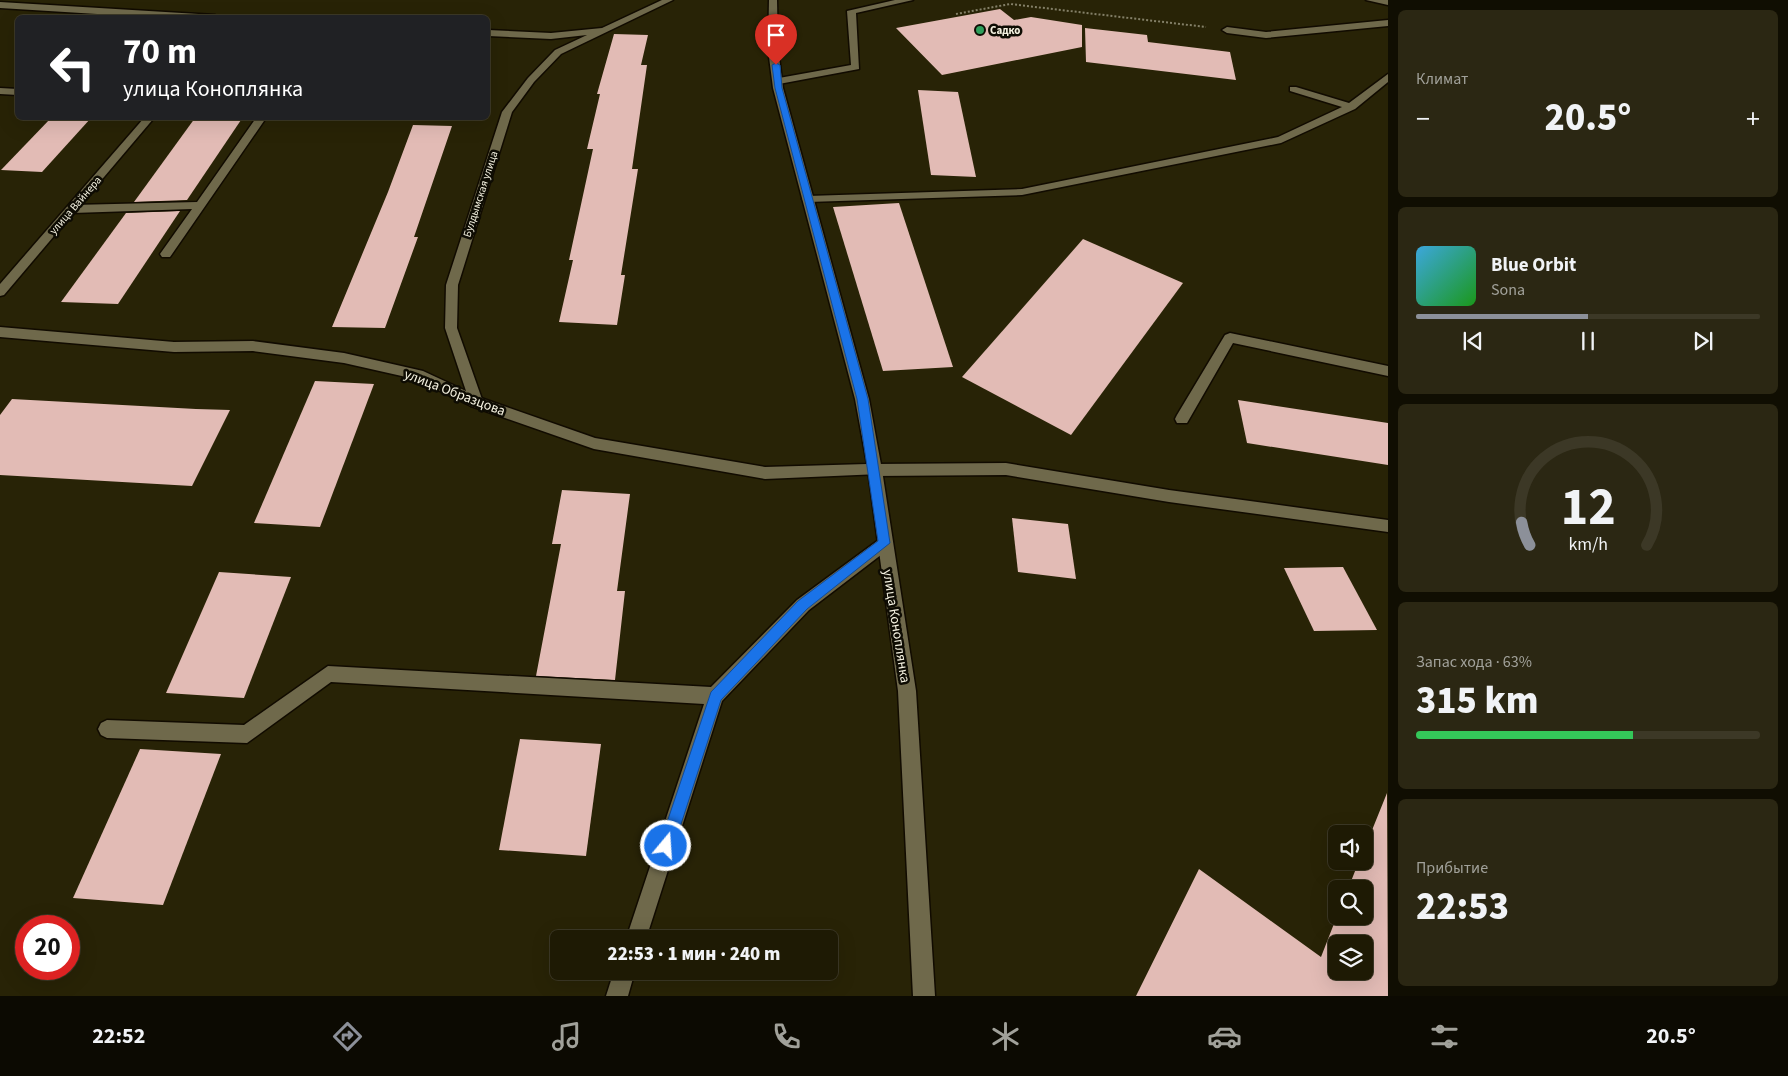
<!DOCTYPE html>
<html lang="ru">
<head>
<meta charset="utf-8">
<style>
  body { margin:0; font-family:"Source Sans 3",sans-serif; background:#2b2713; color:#f1f3f6; height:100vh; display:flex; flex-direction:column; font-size:19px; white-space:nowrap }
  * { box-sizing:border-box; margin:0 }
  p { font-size:16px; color:#a1a19a }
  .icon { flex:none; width:28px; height:28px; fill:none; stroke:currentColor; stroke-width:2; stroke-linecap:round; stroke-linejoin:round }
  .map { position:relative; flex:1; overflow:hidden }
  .details { display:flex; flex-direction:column; gap:10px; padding:10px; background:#100e02; width:400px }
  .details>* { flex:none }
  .hud { position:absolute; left:15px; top:15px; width:475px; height:105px; border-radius:8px; box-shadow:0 5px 20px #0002,0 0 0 1px #3c3826; background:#202124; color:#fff; overflow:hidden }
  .buttons { position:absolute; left:1328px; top:825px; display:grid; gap:10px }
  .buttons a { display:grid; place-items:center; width:45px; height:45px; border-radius:8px; background:#1e1a04; box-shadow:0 5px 20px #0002,0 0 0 1px #3c3826; font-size:25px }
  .speed { position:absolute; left:15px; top:915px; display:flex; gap:10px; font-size:25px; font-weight:700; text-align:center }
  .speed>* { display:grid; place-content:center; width:65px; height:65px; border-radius:50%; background:#1e1a04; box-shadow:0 5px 20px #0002,0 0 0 1px #3c3826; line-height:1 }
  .speed .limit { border:8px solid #d22; background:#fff; color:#111 }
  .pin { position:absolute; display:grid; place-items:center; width:42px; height:42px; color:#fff; margin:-51px -21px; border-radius:50% 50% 50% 0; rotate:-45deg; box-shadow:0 0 5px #0007 }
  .pin .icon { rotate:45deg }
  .me { position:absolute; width:55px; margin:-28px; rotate:18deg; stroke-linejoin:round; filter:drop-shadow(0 0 4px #0008) }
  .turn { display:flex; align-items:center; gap:18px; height:105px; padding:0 25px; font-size:22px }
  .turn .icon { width:65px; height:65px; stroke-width:2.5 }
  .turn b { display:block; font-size:35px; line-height:42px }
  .big { font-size:38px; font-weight:800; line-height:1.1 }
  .details .widget { flex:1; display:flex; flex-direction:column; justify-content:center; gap:8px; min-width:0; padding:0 18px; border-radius:8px; background:#2b2713 }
  .details .dial { align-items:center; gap:0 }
  .dial svg { height:130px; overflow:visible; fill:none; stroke:#3c3826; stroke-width:7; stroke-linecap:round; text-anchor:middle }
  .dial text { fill:#f1f3f6; stroke:none }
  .song { display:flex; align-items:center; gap:15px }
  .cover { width:60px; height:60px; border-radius:8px; background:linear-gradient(135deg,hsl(200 70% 55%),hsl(120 70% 35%)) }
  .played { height:5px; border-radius:2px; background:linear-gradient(90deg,#8c9099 50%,#3c3826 50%) }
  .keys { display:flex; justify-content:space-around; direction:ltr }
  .heat { display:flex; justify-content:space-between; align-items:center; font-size:28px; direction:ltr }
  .charge { height:8px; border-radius:4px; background:linear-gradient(90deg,#34c759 63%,#3c3826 0) }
  .trip { position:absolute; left:550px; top:930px; width:288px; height:50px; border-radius:8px; background:#1e1a04; box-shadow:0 5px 20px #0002,0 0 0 1px #3c3826; font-weight:800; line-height:50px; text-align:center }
  .dock { display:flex; height:80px; justify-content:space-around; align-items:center; background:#0c0a02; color:#a1a19a }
  .dock .icon { width:35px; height:35px }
  .dock .current { color:#8c9099 }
  .dock b { font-size:22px; color:#f1f3f6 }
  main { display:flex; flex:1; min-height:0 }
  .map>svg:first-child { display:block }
  .building { fill:#e2bbb5; fill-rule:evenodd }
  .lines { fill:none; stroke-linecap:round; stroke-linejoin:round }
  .service-casing { stroke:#110b00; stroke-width:3 }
  .minor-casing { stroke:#110b00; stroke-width:3 }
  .secondary-casing { stroke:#110b00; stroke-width:3 }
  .path { stroke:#848068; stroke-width:2; stroke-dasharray:2 2; stroke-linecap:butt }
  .service { fill:#6f694b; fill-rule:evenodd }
  .minor { fill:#6f694b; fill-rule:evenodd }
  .secondary { fill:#6f694b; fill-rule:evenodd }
  .route { fill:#1a73e8; stroke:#114b97 }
  .leisure-dot { fill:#2e9e5b; stroke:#0e0c03; stroke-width:2 }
  .labels { text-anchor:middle; stroke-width:5; stroke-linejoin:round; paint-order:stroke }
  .far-poi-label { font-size:11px; font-weight:bold; fill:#f5f2e1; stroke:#0e0c03; text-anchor:start }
  .far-street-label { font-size:11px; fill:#f5f2e1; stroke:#0e0c03 }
  .street-label { font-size:14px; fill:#f5f2e1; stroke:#0e0c03 }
</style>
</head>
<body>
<main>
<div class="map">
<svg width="1388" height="996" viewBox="0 0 1388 996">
  <rect width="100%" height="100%" fill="#282306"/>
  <g class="building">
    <polygon points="1000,9 1014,20 1031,17 1082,25 1082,47 942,75 896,28"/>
    <polygon points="1085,28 1147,35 1148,42 1230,52 1236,80 1086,62"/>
    <polygon points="614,34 648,35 641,65 647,65 632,169 638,169 621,275 625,275 617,325 559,322 573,260 569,260 593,149 587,149 600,94 597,94"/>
    <polygon points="918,90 958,92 976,177 931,175"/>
    <polygon points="51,118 91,118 42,172 1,170"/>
    <polygon points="195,118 241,120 187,200 134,202"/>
    <polygon points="413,125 452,126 414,237 418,237 385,328 332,327 388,192"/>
    <polygon points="899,203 953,367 883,371 833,207"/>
    <polygon points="180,211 118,304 61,302 126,213"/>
    <polygon points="1083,239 1183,283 1071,435 962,377"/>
    <polygon points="315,381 374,384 320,527 254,523"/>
    <polygon points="12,399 196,409 230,410 192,486 0,475 0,415"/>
    <polygon points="1238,400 1388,423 1388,465 1247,443"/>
    <polygon points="562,490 630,494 617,591 625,591 615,680 536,676 561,544 552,544"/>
    <polygon points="1012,518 1068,524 1076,579 1018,572"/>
    <polygon points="1343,567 1377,630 1314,631 1284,568"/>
    <polygon points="219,572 291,577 244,698 166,693"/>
    <polygon points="520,739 601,744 586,856 499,850"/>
    <polygon points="140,749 221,754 163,905 73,898"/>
    <path d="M 1387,793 L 1388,996 L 1136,996 L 1199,869 L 1321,957 L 1337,916 L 1364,916 L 1364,889 L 1348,889 L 1359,861 L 1364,861 L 1364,850 ZM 1336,944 L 1364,944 L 1364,971 L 1336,971 Z"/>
  </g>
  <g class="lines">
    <g class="service-casing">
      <g id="service">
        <polygon points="895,0 913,0 856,13 859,69 779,84 774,81 779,78 851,65 847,11"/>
        <polygon points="1388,20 1388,26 1266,38 1227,33 1222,30 1227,27 1266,32"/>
        <polygon points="1388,74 1388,82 1355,109 1281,143 1022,195 808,202 802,199 808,196 1022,189 1278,137 1342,107 1290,91 1290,87 1296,87 1349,103"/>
        <polygon points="0,88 18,89 18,95 0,94"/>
        <polygon points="256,118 266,118 170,257 162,257 160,254 192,209 73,213 67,209 73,205 197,202"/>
        <polygon points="1230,333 1388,366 1388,376 1233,343 1187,423 1177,423 1175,419 1177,415 1225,335"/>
        <polygon points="1006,463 1169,490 1388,520 1388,532 1169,502 1006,475 875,476 870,474 868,470 870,466 875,464"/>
        <polygon points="884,536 890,538 892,543 890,548 809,610 722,701 646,939 626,939 704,704 331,682 247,743 107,738 101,735 98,729 101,723 107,720 244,725 328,666 711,687 797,600"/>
        <polygon points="614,971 635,971 628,996 606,996"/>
      </g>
    </g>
    <g class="minor-casing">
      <g id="minor">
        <polygon points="662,0 673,0 561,54 534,82 512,112 458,285 457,328 483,402 481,406 471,406 445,328 446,285 502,112 528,78 555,50 587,35 551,39 488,36 488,30 551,33 602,28"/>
        <polygon points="0,2 215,15 219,18 162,18 0,8"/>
        <polygon points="144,118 154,118 4,295 0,296 0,284"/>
        <polygon points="875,464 880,466 882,470 916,691 935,996 913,996 898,691 868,470 870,466"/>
      </g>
    </g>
    <g class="secondary-casing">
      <g id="secondary">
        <polygon points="769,0 777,0 778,49 783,88 869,399 882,470 880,474 765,479 594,449 471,406 415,379 344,363 253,351 174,352 0,337 0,327 174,342 253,341 344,353 423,371 481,398 595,438 765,467 867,464 855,399 773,88 768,49"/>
        <polygon points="1366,0 1388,0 1388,5"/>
      </g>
    </g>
    <polyline class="path" points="956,14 1010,4 1206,27"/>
    <use href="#service" class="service"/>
    <use href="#minor" class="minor"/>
    <use href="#secondary" class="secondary"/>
  </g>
  <polygon class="route" points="776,63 780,65 782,88 868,399 890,543 807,609 721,700 674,846 671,851 666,853 661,851 659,846 711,692 798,601 878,541 857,399 775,88 772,65"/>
  <circle class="leisure-dot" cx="980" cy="30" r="5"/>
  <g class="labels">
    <g class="far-poi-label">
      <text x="990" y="34">Садко</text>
    </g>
    <g class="far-street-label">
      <text transform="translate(480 194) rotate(-72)" y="4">Булдымская улица</text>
      <text transform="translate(75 205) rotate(-49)" y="4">улица Вайнера</text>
    </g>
    <g class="street-label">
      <text transform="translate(455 392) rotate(21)" y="5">улица Образцова</text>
      <text transform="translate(897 626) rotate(81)" y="5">улица Коноплянка</text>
    </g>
  </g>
</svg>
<div class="buttons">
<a><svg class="icon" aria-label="sound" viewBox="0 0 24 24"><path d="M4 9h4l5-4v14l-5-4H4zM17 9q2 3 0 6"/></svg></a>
<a><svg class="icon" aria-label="search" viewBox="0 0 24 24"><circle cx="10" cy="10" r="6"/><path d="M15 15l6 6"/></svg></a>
<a><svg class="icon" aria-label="layers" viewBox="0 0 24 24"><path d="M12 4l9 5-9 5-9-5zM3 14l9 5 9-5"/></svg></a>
</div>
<div class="speed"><div class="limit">20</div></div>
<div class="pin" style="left:776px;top:65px;background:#d93025"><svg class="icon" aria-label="arrive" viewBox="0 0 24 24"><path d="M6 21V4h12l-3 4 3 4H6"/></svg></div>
<svg class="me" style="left:666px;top:846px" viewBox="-20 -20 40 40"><circle r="17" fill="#1a73e8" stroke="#fff" stroke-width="3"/><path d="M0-11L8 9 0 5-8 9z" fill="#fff"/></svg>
<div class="trip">22:53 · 1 мин · 240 m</div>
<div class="hud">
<div class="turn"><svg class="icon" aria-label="left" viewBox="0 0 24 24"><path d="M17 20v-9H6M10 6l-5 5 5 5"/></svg><div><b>70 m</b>улица Коноплянка</div></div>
</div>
</div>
<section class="details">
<div class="widget"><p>Климат</p>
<div class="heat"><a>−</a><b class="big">20.5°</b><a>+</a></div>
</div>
<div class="widget">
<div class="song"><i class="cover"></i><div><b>Blue Orbit</b><p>Sona</p></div></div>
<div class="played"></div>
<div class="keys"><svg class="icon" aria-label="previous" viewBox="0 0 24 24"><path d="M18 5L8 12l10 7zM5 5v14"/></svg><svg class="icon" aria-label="pause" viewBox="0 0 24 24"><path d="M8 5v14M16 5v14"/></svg><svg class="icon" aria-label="next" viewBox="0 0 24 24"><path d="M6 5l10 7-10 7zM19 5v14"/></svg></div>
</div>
<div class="widget dial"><svg viewBox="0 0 100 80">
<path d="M14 69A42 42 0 1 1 86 69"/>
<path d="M14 69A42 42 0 0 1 9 55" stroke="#8c9099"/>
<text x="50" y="56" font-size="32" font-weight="700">12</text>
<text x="50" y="72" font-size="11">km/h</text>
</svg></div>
<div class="widget"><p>Запас хода · 63%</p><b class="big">315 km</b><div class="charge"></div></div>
<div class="widget"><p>Прибытие</p><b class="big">22:53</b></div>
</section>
</main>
<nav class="dock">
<b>22:52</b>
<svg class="icon current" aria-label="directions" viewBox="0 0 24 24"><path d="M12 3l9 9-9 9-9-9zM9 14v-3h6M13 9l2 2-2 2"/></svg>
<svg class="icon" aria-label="music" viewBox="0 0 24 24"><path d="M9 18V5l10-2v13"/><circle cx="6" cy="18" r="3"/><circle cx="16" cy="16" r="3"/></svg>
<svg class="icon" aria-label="phone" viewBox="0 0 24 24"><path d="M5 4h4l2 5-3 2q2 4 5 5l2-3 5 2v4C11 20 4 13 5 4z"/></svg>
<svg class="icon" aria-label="climate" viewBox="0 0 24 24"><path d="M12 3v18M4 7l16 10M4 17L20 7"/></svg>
<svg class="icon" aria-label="car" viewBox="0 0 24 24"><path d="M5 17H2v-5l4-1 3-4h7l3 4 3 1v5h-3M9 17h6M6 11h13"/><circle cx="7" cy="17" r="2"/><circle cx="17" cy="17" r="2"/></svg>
<svg class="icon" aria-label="filters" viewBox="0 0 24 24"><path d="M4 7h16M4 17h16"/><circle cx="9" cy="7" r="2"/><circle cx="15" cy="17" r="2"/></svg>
<b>20.5°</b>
</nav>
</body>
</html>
